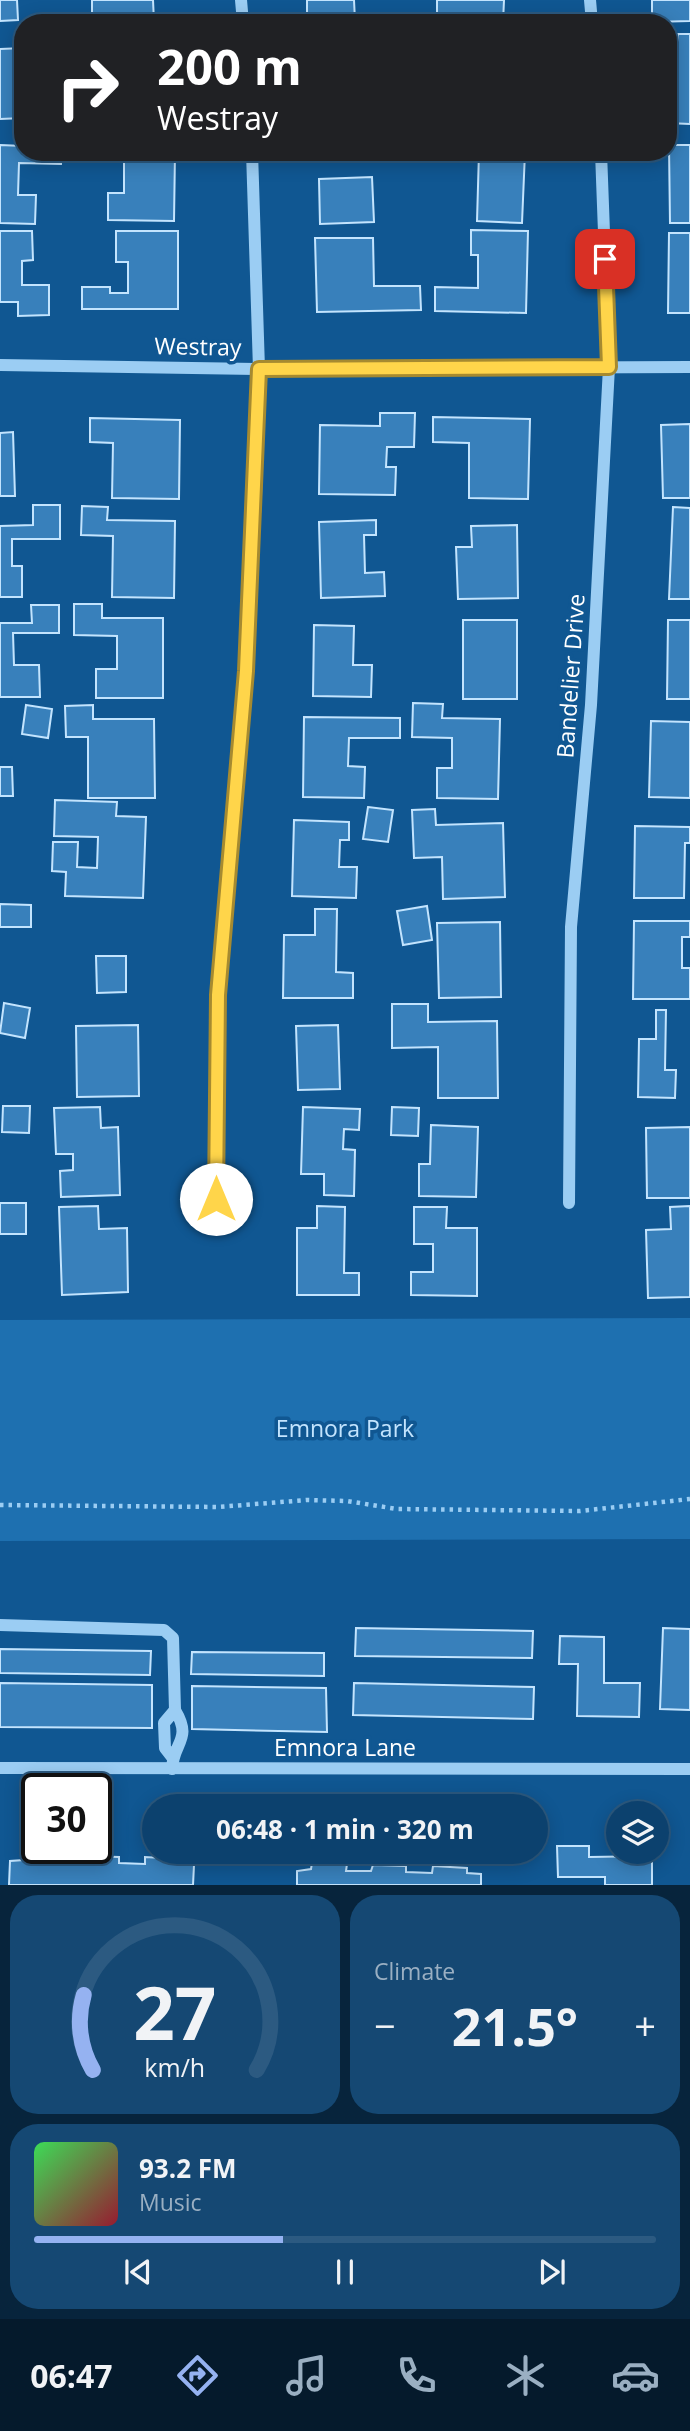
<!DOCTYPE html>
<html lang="en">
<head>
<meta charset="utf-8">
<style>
  body { margin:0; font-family:"Open Sans",sans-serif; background:#154873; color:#f1f3f6; height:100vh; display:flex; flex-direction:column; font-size:26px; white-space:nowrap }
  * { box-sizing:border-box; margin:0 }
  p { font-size:23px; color:#9aafc2 }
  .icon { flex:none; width:38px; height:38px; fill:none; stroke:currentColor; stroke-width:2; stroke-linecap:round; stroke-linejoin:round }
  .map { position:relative; height:1885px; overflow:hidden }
  .side { display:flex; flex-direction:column; gap:10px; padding:10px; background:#07243c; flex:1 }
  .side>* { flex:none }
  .top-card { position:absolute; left:14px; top:14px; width:663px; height:147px; border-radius:28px; box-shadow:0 4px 18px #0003,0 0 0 2px #2c5a81; background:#202124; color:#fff; overflow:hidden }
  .buttons { position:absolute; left:606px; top:1801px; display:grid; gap:14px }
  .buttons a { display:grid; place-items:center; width:63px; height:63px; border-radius:50%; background:#0c416e; box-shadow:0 4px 18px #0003,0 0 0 2px #2c5a81; font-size:35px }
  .speed { position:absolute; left:21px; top:1773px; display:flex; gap:14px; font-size:35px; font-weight:700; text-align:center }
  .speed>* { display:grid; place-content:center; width:91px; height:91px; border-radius:50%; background:#0c416e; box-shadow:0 4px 18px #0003,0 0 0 2px #2c5a81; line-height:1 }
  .speed .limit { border:4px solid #111; border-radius:10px; background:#fff; color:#111 }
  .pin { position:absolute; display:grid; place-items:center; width:60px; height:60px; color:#fff; margin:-30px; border-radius:14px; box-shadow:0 4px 10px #0006 }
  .me { position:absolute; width:77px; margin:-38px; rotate:0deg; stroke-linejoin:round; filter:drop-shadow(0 0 5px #0008) }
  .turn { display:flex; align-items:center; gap:24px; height:147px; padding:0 28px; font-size:32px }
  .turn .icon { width:91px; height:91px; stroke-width:2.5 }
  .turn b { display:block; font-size:49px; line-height:60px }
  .big { font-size:52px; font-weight:700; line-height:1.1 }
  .side .card { flex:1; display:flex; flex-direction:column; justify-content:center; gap:10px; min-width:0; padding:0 24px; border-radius:28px; background:#154873 }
  .side .dial { align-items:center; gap:0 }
  .dial svg { height:182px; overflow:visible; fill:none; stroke:#2c5a81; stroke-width:7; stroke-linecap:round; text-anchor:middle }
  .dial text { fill:#f1f3f6; stroke:none }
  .song { display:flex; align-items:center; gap:21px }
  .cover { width:84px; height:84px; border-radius:10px; background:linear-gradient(135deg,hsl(130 70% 55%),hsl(350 70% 35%)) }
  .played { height:7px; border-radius:4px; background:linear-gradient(90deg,#95b2f1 40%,#2c5a81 40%) }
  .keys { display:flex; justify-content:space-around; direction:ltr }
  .heat { display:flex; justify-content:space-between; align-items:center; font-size:38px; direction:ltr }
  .side .tiles { flex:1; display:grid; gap:10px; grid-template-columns:1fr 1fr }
  .card:last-child { grid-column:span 2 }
  .trip { position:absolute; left:142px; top:1794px; width:406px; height:70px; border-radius:35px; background:#0c416e; box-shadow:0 4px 18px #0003,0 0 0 2px #2c5a81; font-weight:700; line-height:70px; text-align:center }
  .dock { display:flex; height:112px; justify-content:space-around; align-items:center; background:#051a2c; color:#9aafc2 }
  .dock .icon { width:49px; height:49px }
  .dock .on { color:#95b2f1 }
  .dock b { font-size:32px; color:#f1f3f6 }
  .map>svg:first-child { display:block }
  .green { fill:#1e70b0 }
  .building { fill:#3880bb; stroke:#c3e4fe; stroke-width:2 }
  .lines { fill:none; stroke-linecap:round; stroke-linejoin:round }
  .path { stroke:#9bcdf3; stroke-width:4.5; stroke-dasharray:3.5 5; stroke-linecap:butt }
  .minor { stroke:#9bcdf3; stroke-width:12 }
  .route-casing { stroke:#a68a30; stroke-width:18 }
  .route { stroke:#ffd54a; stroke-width:12 }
  .labels { text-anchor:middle; stroke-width:7; stroke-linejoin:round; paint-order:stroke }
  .street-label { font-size:23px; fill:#fff; stroke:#105792 }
  .park-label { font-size:23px; fill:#c3e4fe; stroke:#105792 }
</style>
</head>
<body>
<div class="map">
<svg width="690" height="1885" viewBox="0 0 690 1885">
  <rect width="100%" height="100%" fill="#105792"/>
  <polygon class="green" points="690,1318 690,1539 0,1541 0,1320"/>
  <g class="building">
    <polygon points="0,0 17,0 18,20 0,21"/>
    <polygon points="92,0 153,0 154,22 92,23"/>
    <polygon points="307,0 354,0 355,21 307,21"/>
    <polygon points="437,0 504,0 503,23 437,23"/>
    <polygon points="652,0 690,0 690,21 652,22"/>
    <polygon points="678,34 690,34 690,124 668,123 668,55 677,55"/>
    <polygon points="23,48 23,118 0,119 0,49"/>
    <polygon points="0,145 23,146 23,152 62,152 61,164 19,163 18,195 36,195 35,224 0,223"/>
    <polygon points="669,145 690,145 690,223 670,223"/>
    <polygon points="78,152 175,152 174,221 108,220 108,193 124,193 124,161 78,161"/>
    <polygon points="424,152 454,152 454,161 425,162"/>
    <polygon points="479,152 525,152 522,223 477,221"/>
    <polygon points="372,177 374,222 320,224 319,179"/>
    <polygon points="471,230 528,231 526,313 435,311 435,287 478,288 478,255 471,255"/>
    <polygon points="0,231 32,231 33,260 22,261 22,285 49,285 49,315 18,316 18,302 0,302"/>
    <polygon points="116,231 178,231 178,309 82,309 82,287 110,287 110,293 128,293 128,262 116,262"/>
    <polygon points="669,233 690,233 690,313 668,313"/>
    <polygon points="315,238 373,238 374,286 420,286 421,310 317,312"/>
    <polygon points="380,413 415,413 414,447 387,447 386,467 396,467 395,495 319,494 320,425 380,426"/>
    <polygon points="433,417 530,419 528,499 469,498 469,443 433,442"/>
    <polygon points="90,418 180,420 179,499 112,498 113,443 90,442"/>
    <polygon points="690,424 690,498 663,498 661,425"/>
    <polygon points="13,432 15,496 0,496 0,433"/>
    <polygon points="33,505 60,505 60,539 12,539 12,566 22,566 22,597 0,597 0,526 33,525"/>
    <polygon points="82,506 108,507 107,520 175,521 174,598 112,597 113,536 81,535"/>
    <polygon points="673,507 690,508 690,599 669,599"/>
    <polygon points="376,520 376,535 364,535 365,573 384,572 385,596 321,598 319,522"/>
    <polygon points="517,525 518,598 458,599 456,547 472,547 471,526"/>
    <polygon points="74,604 102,604 102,618 163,618 163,698 96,698 96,669 117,669 117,636 74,635"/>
    <polygon points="31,605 59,605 59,633 13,633 14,665 39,665 40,697 0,697 0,623 32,623"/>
    <rect x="463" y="620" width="54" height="79"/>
    <polygon points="668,620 690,620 690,699 667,699"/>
    <polygon points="314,625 354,626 353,665 372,665 371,697 313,696"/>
    <polygon points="413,703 443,704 442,718 500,719 498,799 437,798 437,768 452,768 452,738 412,737"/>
    <polygon points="26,705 52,709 48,738 22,734"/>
    <polygon points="93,705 93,719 154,719 155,798 88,798 88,737 66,737 65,706"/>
    <polygon points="304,717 400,718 400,738 349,738 348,766 365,767 364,798 303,797"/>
    <polygon points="651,721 690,722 690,798 649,797"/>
    <polygon points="0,767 12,767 13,796 0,796"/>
    <polygon points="55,800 117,802 116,816 146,817 143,898 65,896 66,872 52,871 53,842 78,842 77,867 97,868 98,837 54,836"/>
    <polygon points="368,807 393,810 388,842 363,839"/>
    <polygon points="435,809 436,825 503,823 505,897 443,899 442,857 414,858 412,810"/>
    <polygon points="294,820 349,822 349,840 340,840 339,867 357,867 356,898 292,896"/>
    <polygon points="635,826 690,827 690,843 685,843 684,898 634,898"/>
    <polygon points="0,904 31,905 31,927 0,927"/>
    <polygon points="427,906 432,940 403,945 397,911"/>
    <polygon points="315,909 337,909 336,972 353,973 353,998 283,998 284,935 315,935"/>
    <polygon points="634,921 690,921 690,937 682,937 682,968 690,968 690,999 633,999"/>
    <polygon points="500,922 501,997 439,998 437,923"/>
    <polygon points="96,956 126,956 126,992 97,993"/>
    <polygon points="4,1003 30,1008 25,1038 0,1033"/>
    <polygon points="392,1004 428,1004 428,1022 497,1021 498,1098 438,1098 438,1047 392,1048"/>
    <polygon points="656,1010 666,1010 665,1070 676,1070 675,1098 638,1097 639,1039 656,1039"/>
    <polygon points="138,1025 139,1096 77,1097 76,1026"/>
    <polygon points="338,1025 340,1089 298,1090 296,1026"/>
    <polygon points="3,1106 30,1106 29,1133 2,1132"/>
    <polygon points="100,1107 101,1128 118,1127 120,1195 61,1197 60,1171 73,1170 73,1154 56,1154 54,1108"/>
    <polygon points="303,1107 360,1109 359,1130 344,1129 343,1149 355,1150 354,1196 324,1195 324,1174 301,1174"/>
    <polygon points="392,1107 419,1108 418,1136 391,1135"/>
    <polygon points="431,1125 478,1127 476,1197 419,1196 419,1164 430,1164"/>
    <polygon points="690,1127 690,1198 647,1198 646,1128"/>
    <rect x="0" y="1203" width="26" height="31"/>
    <polygon points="98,1206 99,1229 127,1228 128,1292 62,1295 59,1207"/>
    <polygon points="317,1206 345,1207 344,1273 359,1273 359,1295 297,1295 297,1228 317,1228"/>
    <polygon points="690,1206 690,1297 648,1298 646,1230 671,1229 670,1207"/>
    <polygon points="414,1207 447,1207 446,1228 477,1228 477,1296 411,1295 411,1272 433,1272 433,1244 414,1244"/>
    <polygon points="356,1628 533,1631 532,1658 355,1656"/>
    <polygon points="663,1628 690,1629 690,1710 660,1709"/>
    <polygon points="560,1636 604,1637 604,1683 640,1683 639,1717 577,1716 578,1664 559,1664"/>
    <polygon points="0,1649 151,1651 150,1675 0,1673"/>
    <polygon points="192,1652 324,1653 324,1676 191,1674"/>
    <polygon points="0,1683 152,1685 152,1728 0,1727"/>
    <polygon points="354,1683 534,1687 533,1719 353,1715"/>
    <polygon points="192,1686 326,1688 327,1732 192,1729"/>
    <polygon points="557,1846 589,1846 589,1857 652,1856 652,1885 605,1885 605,1877 558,1877"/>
    <polygon points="25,1854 60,1855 59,1861 84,1861 86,1856 119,1857 119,1863 145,1864 145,1857 180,1859 180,1864 194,1865 193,1885 9,1885 10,1861 24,1860"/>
    <polygon points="312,1863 347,1864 346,1871 371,1871 373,1865 406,1866 406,1872 432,1873 433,1866 467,1868 467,1873 481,1874 481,1885 297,1885 297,1871 311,1869"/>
  </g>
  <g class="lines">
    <polyline class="path" points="0,1505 218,1507 307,1500 347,1501 397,1509 580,1511 690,1499"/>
    <g class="minor">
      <polyline points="241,0 243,23"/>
      <polyline points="590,0 592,23"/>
      <polyline points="0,365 259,369 690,367"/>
      <polyline points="216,1199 218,995 246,671 256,496 259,369 252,152"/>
      <polyline points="569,1203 571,927 591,705 609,367 601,152"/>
      <polyline points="0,1625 164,1630 173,1638 175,1710"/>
      <polyline points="0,1768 690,1769"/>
      <path d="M 172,1769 C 173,1742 193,1740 175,1710 L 164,1723 L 165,1748 L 172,1757"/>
    </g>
  </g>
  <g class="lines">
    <g class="route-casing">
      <polyline id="route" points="216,1199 218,995 246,671 259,369 609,367 605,259"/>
    </g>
    <use href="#route" class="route"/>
  </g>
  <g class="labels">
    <g class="street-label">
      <text transform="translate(198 347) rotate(1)" y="8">Westray</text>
      <text transform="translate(571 676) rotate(-86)" y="8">Bandelier Drive</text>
      <text x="345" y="1756">Emnora Lane</text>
    </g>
    <g class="park-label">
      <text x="345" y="1437">Emnora Park</text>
    </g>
  </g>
</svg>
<div class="buttons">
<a><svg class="icon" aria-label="layers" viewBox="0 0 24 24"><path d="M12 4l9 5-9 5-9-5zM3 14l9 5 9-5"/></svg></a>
</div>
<div class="speed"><div class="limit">30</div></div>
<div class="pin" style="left:605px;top:259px;background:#d93025"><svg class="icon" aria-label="arrive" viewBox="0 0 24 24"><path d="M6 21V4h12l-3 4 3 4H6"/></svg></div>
<svg class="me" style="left:216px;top:1199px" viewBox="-20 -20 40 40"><circle r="19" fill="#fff"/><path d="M0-13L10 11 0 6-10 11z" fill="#ffd54a"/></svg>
<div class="trip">06:48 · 1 min · 320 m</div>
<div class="top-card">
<div class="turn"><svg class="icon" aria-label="right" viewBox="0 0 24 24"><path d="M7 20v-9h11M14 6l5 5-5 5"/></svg><div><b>200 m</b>Westray</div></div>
</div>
</div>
<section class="side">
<div class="tiles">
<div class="card dial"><svg viewBox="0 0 100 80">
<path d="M14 69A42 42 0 1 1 86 69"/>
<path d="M14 69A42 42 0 0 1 10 36" stroke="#95b2f1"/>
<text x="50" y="56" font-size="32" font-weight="700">27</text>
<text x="50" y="72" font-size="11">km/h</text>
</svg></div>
<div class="card"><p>Climate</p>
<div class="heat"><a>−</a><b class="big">21.5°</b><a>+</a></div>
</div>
<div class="card">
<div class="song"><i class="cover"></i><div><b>93.2 FM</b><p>Music</p></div></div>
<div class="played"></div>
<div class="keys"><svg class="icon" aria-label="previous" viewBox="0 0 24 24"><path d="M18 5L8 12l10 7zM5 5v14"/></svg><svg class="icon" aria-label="pause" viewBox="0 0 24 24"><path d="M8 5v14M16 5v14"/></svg><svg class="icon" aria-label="next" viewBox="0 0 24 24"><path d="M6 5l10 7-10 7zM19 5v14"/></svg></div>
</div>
</div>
</section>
<nav class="dock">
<b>06:47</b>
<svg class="icon on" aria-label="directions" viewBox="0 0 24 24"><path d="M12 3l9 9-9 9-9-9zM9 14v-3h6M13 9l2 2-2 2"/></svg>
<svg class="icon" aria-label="music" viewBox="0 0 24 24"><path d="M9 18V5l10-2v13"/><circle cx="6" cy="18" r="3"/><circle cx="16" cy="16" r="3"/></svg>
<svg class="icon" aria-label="phone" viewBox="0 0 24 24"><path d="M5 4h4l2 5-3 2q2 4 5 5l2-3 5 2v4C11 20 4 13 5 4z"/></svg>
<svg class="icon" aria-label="climate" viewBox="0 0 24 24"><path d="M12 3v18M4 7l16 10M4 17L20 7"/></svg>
<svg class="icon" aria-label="car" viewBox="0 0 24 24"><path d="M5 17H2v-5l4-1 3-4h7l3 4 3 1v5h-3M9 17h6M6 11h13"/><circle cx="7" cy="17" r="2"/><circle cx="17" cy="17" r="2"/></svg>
</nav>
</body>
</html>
